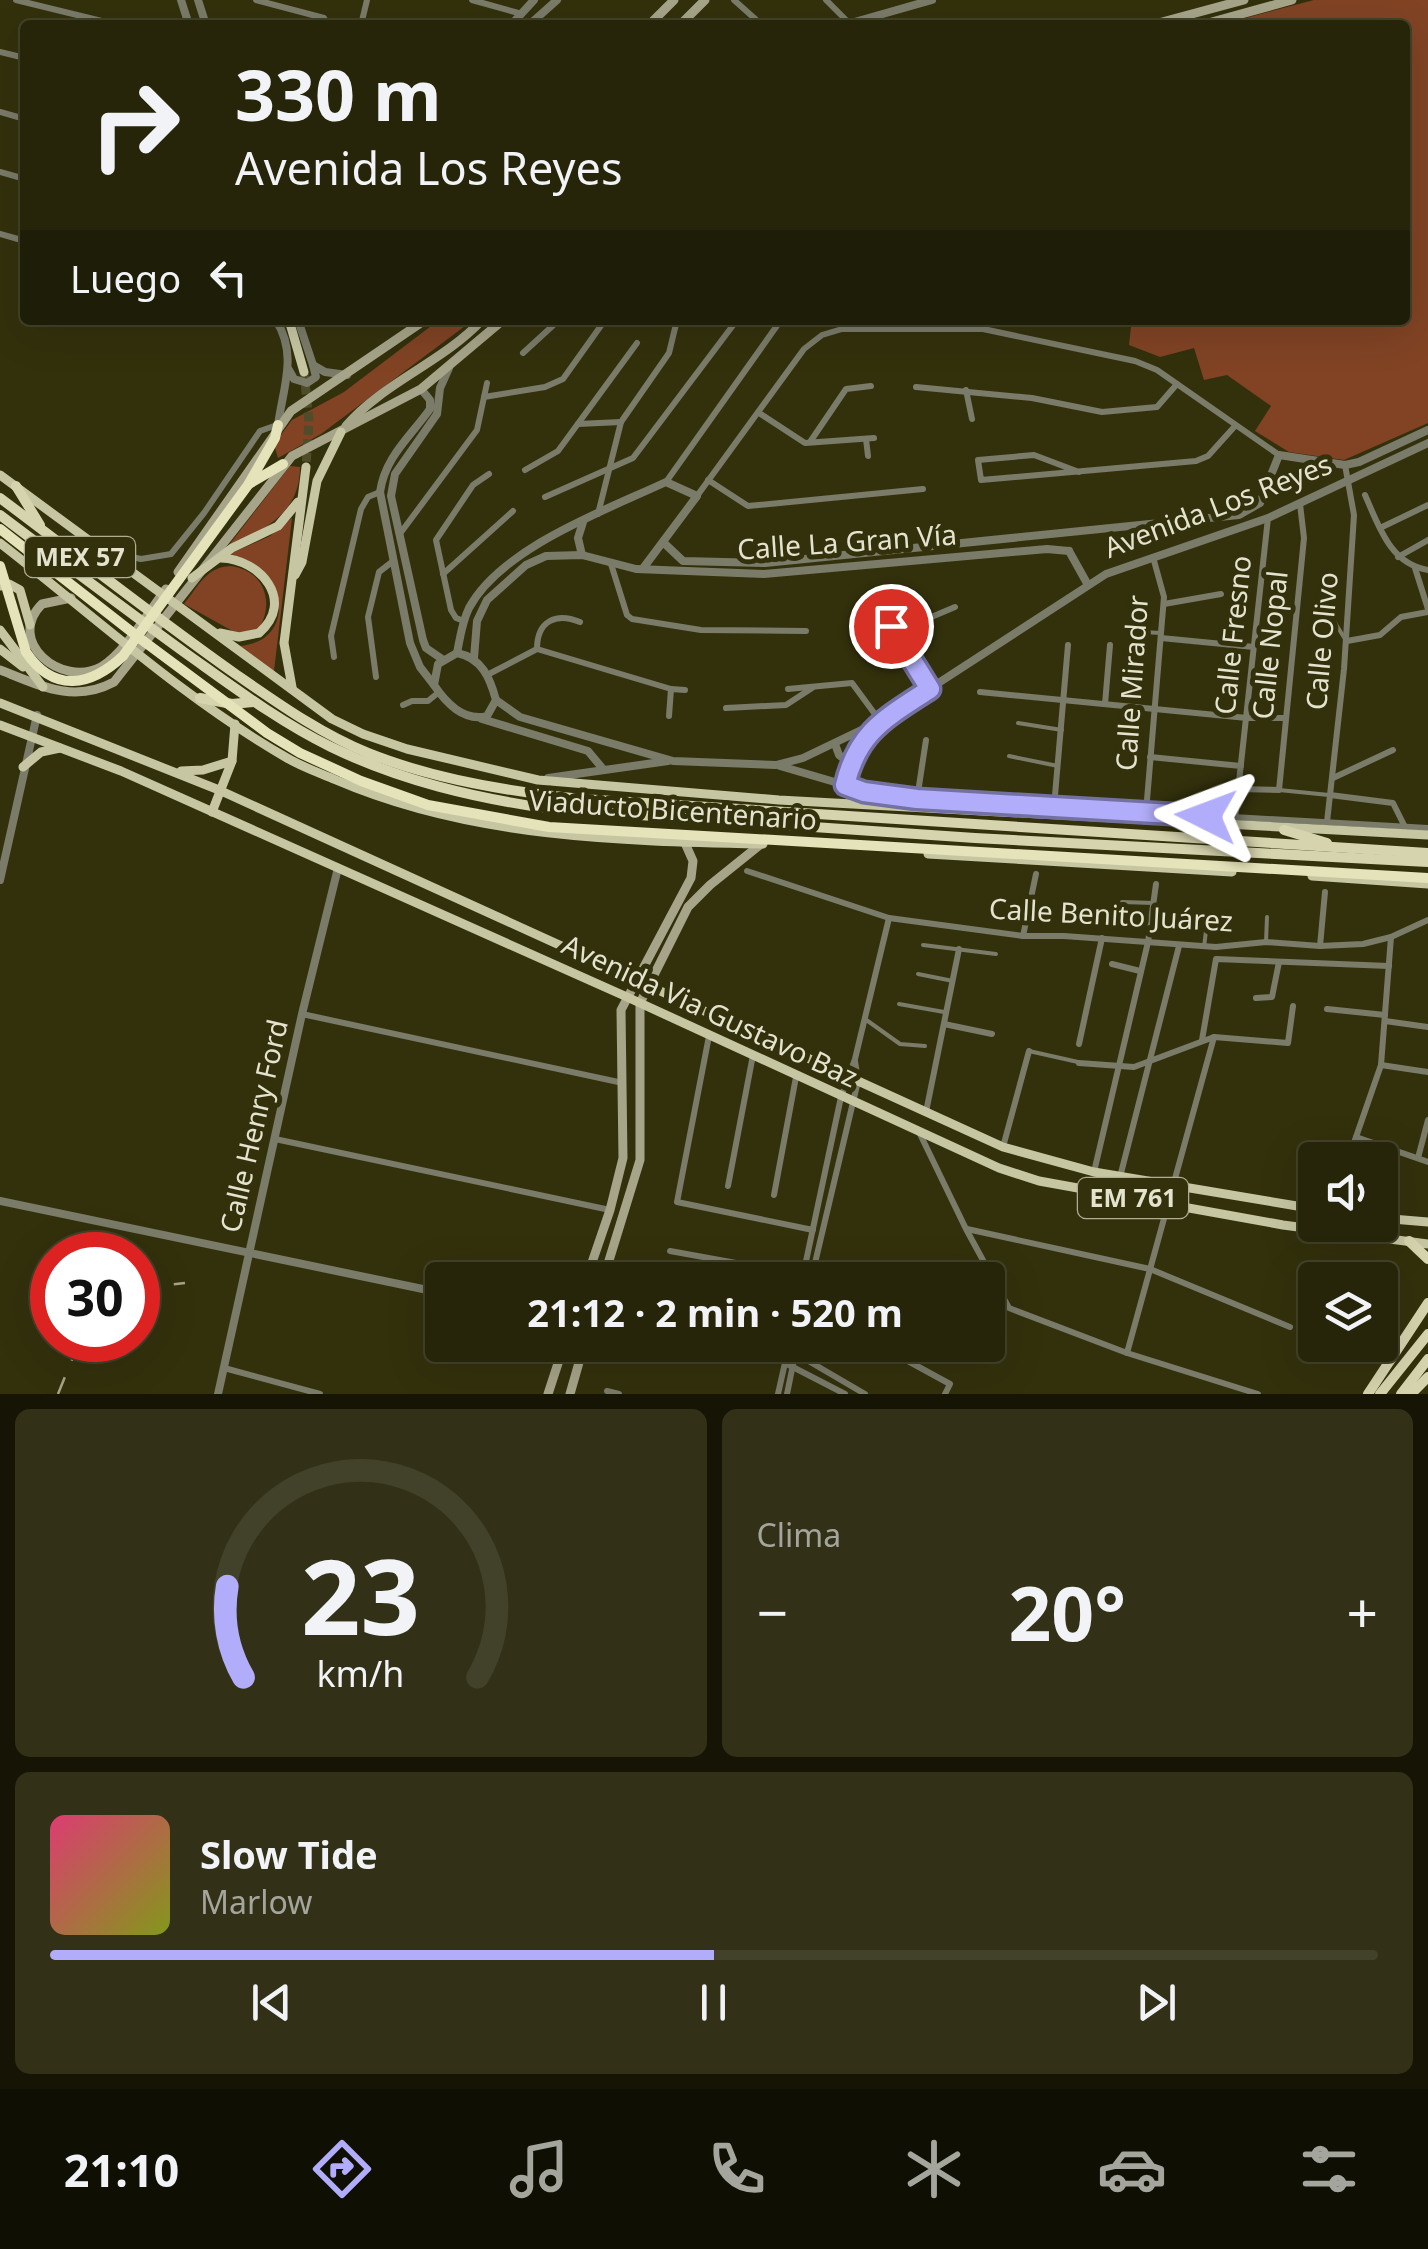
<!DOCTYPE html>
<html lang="es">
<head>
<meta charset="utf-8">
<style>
  body { margin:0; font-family:"Noto Sans",sans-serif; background:#323117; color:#f1f3f6; height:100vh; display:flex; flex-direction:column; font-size:38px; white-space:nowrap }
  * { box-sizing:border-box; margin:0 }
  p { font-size:32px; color:#a4a59c }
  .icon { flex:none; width:55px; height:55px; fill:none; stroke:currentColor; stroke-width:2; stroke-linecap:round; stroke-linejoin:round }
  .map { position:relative; height:1394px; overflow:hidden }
  .sheet { display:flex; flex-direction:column; gap:15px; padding:15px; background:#151405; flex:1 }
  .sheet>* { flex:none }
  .banner { position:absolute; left:20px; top:20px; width:1390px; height:305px; border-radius:10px; box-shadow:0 10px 40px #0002,0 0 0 2px #42422a; background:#262509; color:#f1f3f6; overflow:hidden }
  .controls { position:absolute; left:1298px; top:1142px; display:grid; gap:20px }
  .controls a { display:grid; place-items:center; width:100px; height:100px; border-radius:10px; background:#262509; box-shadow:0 10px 40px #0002,0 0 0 2px #42422a; font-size:50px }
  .speed { position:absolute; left:30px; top:1232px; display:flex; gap:20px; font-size:50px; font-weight:700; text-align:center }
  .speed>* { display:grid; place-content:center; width:130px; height:130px; border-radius:50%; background:#262509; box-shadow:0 10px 40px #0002,0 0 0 2px #42422a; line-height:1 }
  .speed .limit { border:15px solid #d22; background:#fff; color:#111 }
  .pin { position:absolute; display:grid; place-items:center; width:85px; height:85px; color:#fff; margin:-42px; border:5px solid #fff; border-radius:50%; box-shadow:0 2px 10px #0007 }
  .me { position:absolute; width:110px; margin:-55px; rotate:273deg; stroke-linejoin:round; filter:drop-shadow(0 0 8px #0008) }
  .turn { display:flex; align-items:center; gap:35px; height:210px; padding:0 50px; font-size:45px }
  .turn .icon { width:130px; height:130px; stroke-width:2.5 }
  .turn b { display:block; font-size:70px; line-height:85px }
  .then { display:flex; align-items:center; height:95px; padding:0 50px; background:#0003; gap:20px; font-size:38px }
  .big { font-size:75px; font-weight:700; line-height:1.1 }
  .sheet .tile { flex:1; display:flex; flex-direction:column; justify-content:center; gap:15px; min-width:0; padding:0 35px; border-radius:15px; background:#323117 }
  .sheet .dial { align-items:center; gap:0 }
  .dial svg { height:260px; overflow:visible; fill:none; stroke:#42422a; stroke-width:7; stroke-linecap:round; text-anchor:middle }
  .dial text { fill:#f1f3f6; stroke:none }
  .song { display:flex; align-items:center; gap:30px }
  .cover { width:120px; height:120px; border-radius:15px; background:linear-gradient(135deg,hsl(340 70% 55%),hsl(70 70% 35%)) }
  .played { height:10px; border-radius:5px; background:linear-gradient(90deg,#b1adfa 50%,#42422a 50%) }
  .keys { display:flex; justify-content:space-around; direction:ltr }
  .heat { display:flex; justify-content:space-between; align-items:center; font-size:55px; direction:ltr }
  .sheet .tiles { flex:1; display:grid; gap:15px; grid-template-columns:1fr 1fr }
  .tile:last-child { grid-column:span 2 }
  .trip { position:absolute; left:425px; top:1262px; width:580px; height:100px; border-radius:10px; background:#262509; box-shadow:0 10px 40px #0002,0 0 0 2px #42422a; font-weight:700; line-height:100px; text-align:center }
  .tabs { display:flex; height:160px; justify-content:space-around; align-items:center; background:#0f0f04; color:#a4a59c }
  .tabs .icon { width:70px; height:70px }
  .tabs .on { color:#b1adfa }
  .tabs b { font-size:45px; color:#f1f3f6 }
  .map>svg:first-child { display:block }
  .green { fill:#814324 }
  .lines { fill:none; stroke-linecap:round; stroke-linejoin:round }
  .primary-tunnel { stroke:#4e4c29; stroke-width:9; stroke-dasharray:9 4.5; stroke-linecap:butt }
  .pedestrian { stroke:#7b7b6a; stroke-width:4 }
  .minor { stroke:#7b7b6a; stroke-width:6 }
  .tertiary { stroke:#7b7b6a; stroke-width:8 }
  .secondary { stroke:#a6a58a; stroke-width:9 }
  .primary { stroke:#c7c6a3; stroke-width:9 }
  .trunk { stroke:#d6d4ae; stroke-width:10 }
  .motorway { stroke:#e5e3ba; stroke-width:10 }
  .rail { stroke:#a6a58b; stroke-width:2.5; stroke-dasharray:18 18; stroke-linecap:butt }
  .route-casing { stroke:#7370a2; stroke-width:25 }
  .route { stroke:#b1adfa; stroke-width:18 }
  .labels { text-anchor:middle; stroke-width:10; stroke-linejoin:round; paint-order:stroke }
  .shield { fill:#33310c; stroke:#afae94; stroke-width:2.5 }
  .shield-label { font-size:25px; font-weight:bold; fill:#e4e3cf }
  .street-label { font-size:28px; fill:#e4e3cf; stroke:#33310c }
</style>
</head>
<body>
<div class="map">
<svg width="1428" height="1394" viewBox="0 0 1428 1394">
  <rect width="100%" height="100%" fill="#33310c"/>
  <g class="green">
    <polygon points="1314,0 1428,0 1428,423 1344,460 1289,452 1255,431 1271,406 1227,375 1204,380 1194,348 1160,357 1129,345 1131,327 1097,320 1405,320 1405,25 1219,25"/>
    <polygon points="439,320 473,320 321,434 278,458 274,444 292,420 344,392"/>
    <path d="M 290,466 L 300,467 C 300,512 266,530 229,545 Z"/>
    <path d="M 292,518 L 274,671 L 240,646 C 298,641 288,567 230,554 L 270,536 Z"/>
    <path d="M 230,566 C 265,570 276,604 257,632 L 238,634 L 184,604 C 198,587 206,567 230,566 Z"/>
  </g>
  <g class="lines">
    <polyline class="primary-tunnel" points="304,372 309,421 306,467"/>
    <g class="pedestrian">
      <polyline points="1332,618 1345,639"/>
      <polyline points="1142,632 1161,633"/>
      <polyline points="1018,723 1062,730"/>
      <polyline points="1009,756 1058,766"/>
      <polyline points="1279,790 1329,795"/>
      <polyline points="1122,902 1154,903"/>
      <polyline points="1266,942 1267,917"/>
      <polyline points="923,945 996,954"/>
      <polyline points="1204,947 1208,915"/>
      <polyline points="918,974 953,981"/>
      <polyline points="899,1004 944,1012"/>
      <polyline points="865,1019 900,1044 925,1046"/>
      <polyline points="1029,1051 1078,1062"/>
    </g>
    <g class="minor">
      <polyline points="16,0 118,25"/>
      <polyline points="256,0 324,18 328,25"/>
      <polyline points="472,0 522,14"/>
      <polyline points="734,0 762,25"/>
      <polyline points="826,0 849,23"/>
      <polyline points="361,25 367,0"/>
      <polyline points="0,52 25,58"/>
      <polyline points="0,112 25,119"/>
      <polyline points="0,172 25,179"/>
      <polyline points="0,234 25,241"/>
      <polyline points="523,353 559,320"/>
      <polyline points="916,387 1032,398 1102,412 1157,407 1177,384"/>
      <polyline points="966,390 972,419"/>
      <polyline points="484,397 545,387 563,379 605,320"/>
      <polyline points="759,413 805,443 874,438"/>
      <polyline points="578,424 621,422"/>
      <polyline points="866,439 868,456"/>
      <polyline points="810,442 846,389 871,386"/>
      <polyline points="525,470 558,451 637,343"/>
      <polyline points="1079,472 1034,455 978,460 981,480 1196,461 1208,456 1235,426"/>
      <polyline points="708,480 748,506 923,489"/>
      <polyline points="666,482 781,320"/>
      <path d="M 1365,495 C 1379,526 1390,564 1428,570"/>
      <polyline points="697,496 804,349 822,335 842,329 983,329 1135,361 1157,370 1279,455"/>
      <polyline points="545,497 633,458 737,320"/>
      <polyline points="598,514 621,422 669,353 677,320"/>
      <polyline points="1380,528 1428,505"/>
      <polyline points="399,535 477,430 487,383"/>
      <polyline points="109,552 141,559 171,554 204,513 260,431 277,425"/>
      <polyline points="1398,557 1428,540"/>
      <polyline points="611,564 627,615 632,619 701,630 806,631"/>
      <polyline points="1415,568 1428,609"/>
      <polyline points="443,574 513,511"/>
      <polyline points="1164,604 1221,594"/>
      <polyline points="464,621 456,618 451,610 436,540 473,485 489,474"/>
      <polyline points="859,625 891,626 931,689"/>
      <polyline points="896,632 955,607"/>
      <polyline points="1161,638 1254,647"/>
      <polyline points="1347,641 1380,635 1401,617 1428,612"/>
      <path d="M 537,649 C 537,621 556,612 580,622"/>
      <polyline points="334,657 331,636 361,509 368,497 380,492"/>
      <polyline points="487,675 537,649 671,689 685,690"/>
      <polyline points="376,677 368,617 379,572 392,562"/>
      <polyline points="788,689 852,683 880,721"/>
      <polyline points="980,692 1247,718 1285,718"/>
      <polyline points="1105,704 1110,645"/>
      <polyline points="403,705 412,701 428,701 439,692"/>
      <polyline points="726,708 786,705 812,688"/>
      <polyline points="669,716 671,689"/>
      <polyline points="1150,757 1241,766"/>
      <polyline points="1333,778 1393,750"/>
      <polyline points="845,785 864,792 917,799 1428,828"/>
      <polyline points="1238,789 1279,790 1304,538 1300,504"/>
      <polyline points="1330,795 1393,803 1405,827"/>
      <polyline points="917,799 926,740"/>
      <polyline points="1054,807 1068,645"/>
      <polyline points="1146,812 1164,597 1153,557"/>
      <polyline points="1235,818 1268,518"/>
      <polyline points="1327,822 1344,669 1354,515 1345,465"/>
      <polyline points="747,871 889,918 1023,936 1064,936 1216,947 1266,942 1320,946 1363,944 1391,937 1428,920"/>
      <polyline points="1023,936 1036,874"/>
      <polyline points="1320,946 1325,892"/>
      <polyline points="1112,964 1140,971"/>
      <polyline points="1256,998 1272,997 1279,962"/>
      <polyline points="1327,1009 1385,1015"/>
      <polyline points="302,1014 623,1083"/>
      <polyline points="1385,1021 1428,1027"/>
      <polyline points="944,1024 992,1034"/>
      <polyline points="709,1036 677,1202 813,1230"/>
      <polyline points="1202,1040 1216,959 1389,966"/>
      <polyline points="1079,1044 1102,938"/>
      <polyline points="1079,1063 1134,1067 1214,1037 1288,1043 1293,1006"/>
      <polyline points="1381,1065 1428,1072"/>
      <polyline points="926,1112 959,949"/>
      <polyline points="920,1134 966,1229 1009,1308 1127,1353 1258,1394"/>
      <polyline points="1356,1137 1428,1162"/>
      <polyline points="275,1139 610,1210"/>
      <polyline points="1003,1147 1029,1051"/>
      <polyline points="1418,1158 1428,1120"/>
      <polyline points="1348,1160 1381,1065 1391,937"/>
      <polyline points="1094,1172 1148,942 1156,884"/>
      <polyline points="1120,1177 1179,946"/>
      <polyline points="728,1186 753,1055"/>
      <polyline points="774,1195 796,1077"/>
      <polyline points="967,1229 1150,1269 1290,1327"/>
      <polyline points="670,1251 803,1275"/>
      <polyline points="802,1280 841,1097 855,1059 889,918"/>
      <polyline points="811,1280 858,1081 855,1061"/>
      <polyline points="788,1349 865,1394"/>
      <polyline points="1127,1353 1214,1037"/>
      <polyline points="906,1360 950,1384 945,1394"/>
      <polyline points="785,1363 845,1394"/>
      <polyline points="224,1368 320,1394"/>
      <polyline points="607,1391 619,1394"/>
      <polyline points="778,1394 789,1345"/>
      <polyline points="787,1394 797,1345"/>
    </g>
    <g class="tertiary">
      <polyline points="181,0 189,25"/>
      <polyline points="198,0 206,25"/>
      <polyline points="511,25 534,0"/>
      <polyline points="529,25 557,0"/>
      <polyline points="844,25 932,0"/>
      <path d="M 276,320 C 298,355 283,387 278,425"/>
      <polyline points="298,320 313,365 325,372 347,375"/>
      <polyline points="289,370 294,379 307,383 316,377 313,365"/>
      <path d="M 421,389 L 430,400 L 430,409 C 410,437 385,457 380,492 L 410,643 L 420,667 L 434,685"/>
      <polyline points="664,543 683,561 765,563 1239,515 1260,503 1279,455 1345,465 1359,462 1428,430"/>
      <polyline points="1069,551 1088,585"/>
      <polyline points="582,555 578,538 583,522"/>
      <path d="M 457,653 C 460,638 462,622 469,608 C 501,548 606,510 666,482 L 697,496 L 644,567"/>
      <path d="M 457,653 C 482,658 490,678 496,700 L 487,716 C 464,722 446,703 434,685 L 438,664 Z"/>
      <polyline points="474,658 477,621 487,600 526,565 546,556 582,555 636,569 764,574 1047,549 1069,551"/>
      <polyline points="442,659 426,648 423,640 391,496 395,474 437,414 440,388 449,368"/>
      <polyline points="496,700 520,717 673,761 776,765 803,758 880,721 1106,574 1268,518 1428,443"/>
      <polyline points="482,719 588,751 603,769"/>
      <polyline points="835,744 839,755 850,763"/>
      <polyline points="780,766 845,785 850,763 872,729"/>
      <polyline points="548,778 668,761"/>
      <polyline points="0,880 37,715"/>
      <polyline points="0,1201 442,1293"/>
      <polyline points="218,1394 302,1014 338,868"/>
    </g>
    <g class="secondary">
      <polyline points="649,25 674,0"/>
      <polyline points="680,25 705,0"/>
      <polyline points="1151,25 1244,0"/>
      <polyline points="1201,25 1292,0"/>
      <path d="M 346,426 C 384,382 443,362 482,320"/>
      <polyline points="178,572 291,411 425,320"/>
      <path d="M 71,598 L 42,604 C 5,641 61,688 101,667 C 123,655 150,610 166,589"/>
      <path d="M 0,670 C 39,685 73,704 114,682 L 292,456 L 421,389 L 503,320"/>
      <polyline points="586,1280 610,1210 623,1158 621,1010 691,878 693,861 685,843"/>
      <polyline points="603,1280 640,1160 640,1003 688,907 710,885 761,844"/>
      <polyline points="548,1394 564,1345"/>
      <polyline points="570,1394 584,1345"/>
    </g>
    <g class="primary">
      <polyline points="289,320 304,372"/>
      <polyline points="0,475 332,719 363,734 407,749 538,780 779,800 1428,835"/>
      <path d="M 0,543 C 94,616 184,699 287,758 C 302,767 320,773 336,780 C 471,838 618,841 763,844"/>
      <polyline points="295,575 302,562 317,481 341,432"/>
      <polyline points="192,578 232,548 278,526 298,502"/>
      <polyline points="0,586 9,584 20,590 30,625"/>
      <polyline points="0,630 43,687"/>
      <path d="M 220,633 L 239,637 L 259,633 C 296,601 260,559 221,558"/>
      <polyline points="0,649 23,667"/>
      <polyline points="292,687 284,643 306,467"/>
      <polyline points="0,703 219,790 1003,1147 1094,1172 1315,1209"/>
      <polyline points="0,725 121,771 627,997 999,1168 1039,1181 1283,1225 1428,1244"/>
      <polyline points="23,767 41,752 60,748"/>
      <polyline points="181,771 203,770 232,761"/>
      <polyline points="212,812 232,761 235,724"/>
      <polyline points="928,854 1232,872"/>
      <polyline points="1312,876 1428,884"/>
      <polyline points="1380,1218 1428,1222"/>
    </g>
    <g class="trunk">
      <polyline points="16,486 40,525"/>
      <path d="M 0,498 C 79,557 156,618 237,675 C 279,704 321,734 368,753 C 435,780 511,792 582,799 L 1428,853"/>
      <path d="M 0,515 C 61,561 122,607 184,652 C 232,686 278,721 331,747 C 401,781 475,798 551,809 L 975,838 L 1428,862"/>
      <polyline points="200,698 232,704 253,702"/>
      <polyline points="1284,830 1327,843"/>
      <polyline points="1409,1241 1428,1259"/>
      <polyline points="1368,1394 1428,1303"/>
      <polyline points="1380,1394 1428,1334"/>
      <polyline points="1401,1394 1428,1359"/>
      <polyline points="1411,1394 1428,1377"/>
    </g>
    <g class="motorway">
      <polyline points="249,484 283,464"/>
      <polyline points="0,529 142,640 267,733 300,753 361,781 428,805 549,827 1428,878"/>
      <path d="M 0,566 L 26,652 C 54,694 91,686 123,656 L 248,485 L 275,438 L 278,425"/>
    </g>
    <g class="rail">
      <polyline points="138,1288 185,1283"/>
      <polyline points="58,1394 80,1340"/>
    </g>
  </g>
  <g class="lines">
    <g class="route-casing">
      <path id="route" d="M 891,626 L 930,689 C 886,718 858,731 845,785 L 864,792 L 917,799 L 1206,816"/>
    </g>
    <use href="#route" class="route"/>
  </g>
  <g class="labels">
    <g class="shield">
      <rect x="25" y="537" width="110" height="40" rx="8"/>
      <rect x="1078" y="1178" width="110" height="40" rx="8"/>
    </g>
    <g class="shield-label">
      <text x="80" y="566">MEX 57</text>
      <text x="1133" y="1207">EM 761</text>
    </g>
    <g class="street-label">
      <text transform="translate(1218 506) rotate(-21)" y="10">Avenida Los Reyes</text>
      <text transform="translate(847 542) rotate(-4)" y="10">Calle La Gran Vía</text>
      <text transform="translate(1233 635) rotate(-84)" y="10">Calle Fresno</text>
      <text transform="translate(1322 641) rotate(-85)" y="10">Calle Olivo</text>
      <text transform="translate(1270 645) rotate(-84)" y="10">Calle Nopal</text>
      <text transform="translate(1132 683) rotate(-86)" y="10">Calle Mirador</text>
      <text transform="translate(673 810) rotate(4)" y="10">Viaducto Bicentenario</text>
      <text transform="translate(1111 915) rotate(3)" y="10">Calle Benito Juárez</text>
      <text transform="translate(710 1011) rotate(25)" y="10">Avenida Via Gustavo Baz</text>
      <text transform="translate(254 1126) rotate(-77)" y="10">Calle Henry Ford</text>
    </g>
  </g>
</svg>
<div class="controls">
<a><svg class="icon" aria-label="sound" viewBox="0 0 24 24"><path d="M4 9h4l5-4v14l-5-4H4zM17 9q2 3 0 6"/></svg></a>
<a><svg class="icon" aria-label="layers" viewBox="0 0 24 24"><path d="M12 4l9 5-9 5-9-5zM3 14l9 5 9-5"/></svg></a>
</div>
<div class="speed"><div class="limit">30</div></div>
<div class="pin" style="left:891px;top:626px;background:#d93025"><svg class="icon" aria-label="arrive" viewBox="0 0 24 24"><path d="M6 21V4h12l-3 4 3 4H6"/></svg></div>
<svg class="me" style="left:1206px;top:816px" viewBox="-20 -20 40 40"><path d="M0-17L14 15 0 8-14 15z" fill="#b1adfa" stroke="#fff" stroke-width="4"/></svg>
<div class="trip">21:12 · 2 min · 520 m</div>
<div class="banner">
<div class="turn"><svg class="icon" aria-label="right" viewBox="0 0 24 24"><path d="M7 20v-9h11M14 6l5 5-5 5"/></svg><div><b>330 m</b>Avenida Los Reyes</div></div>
<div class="then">Luego<svg class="icon" aria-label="left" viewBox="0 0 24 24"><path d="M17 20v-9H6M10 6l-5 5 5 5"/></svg></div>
</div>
</div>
<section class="sheet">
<div class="tiles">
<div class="tile dial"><svg viewBox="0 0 100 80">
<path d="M14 69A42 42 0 1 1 86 69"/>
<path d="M14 69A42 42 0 0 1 9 41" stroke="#b1adfa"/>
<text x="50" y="56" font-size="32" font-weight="700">23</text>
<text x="50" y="72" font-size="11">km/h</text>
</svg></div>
<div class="tile"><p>Clima</p>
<div class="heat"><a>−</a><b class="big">20°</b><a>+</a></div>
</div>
<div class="tile">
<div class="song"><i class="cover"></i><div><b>Slow Tide</b><p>Marlow</p></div></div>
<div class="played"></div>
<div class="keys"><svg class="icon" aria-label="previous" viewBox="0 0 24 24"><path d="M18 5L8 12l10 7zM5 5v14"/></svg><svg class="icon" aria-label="pause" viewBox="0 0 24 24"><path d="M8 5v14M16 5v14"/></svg><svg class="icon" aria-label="next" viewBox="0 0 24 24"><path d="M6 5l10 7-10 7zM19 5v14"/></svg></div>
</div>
</div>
</section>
<nav class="tabs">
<b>21:10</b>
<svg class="icon on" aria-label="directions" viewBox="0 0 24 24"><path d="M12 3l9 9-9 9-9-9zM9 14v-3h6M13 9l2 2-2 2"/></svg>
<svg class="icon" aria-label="music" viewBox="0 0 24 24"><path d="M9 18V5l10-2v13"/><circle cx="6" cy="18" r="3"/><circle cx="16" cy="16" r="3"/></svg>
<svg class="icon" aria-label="phone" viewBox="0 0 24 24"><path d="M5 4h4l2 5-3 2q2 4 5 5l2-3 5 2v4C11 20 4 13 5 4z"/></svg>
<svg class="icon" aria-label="climate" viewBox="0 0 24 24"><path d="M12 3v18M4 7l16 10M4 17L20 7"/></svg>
<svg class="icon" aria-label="car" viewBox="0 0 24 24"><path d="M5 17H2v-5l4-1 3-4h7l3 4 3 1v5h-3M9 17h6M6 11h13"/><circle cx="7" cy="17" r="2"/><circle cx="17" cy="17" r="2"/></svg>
<svg class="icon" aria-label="filters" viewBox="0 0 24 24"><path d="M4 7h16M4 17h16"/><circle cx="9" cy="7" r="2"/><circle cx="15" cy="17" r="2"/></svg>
</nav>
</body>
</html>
